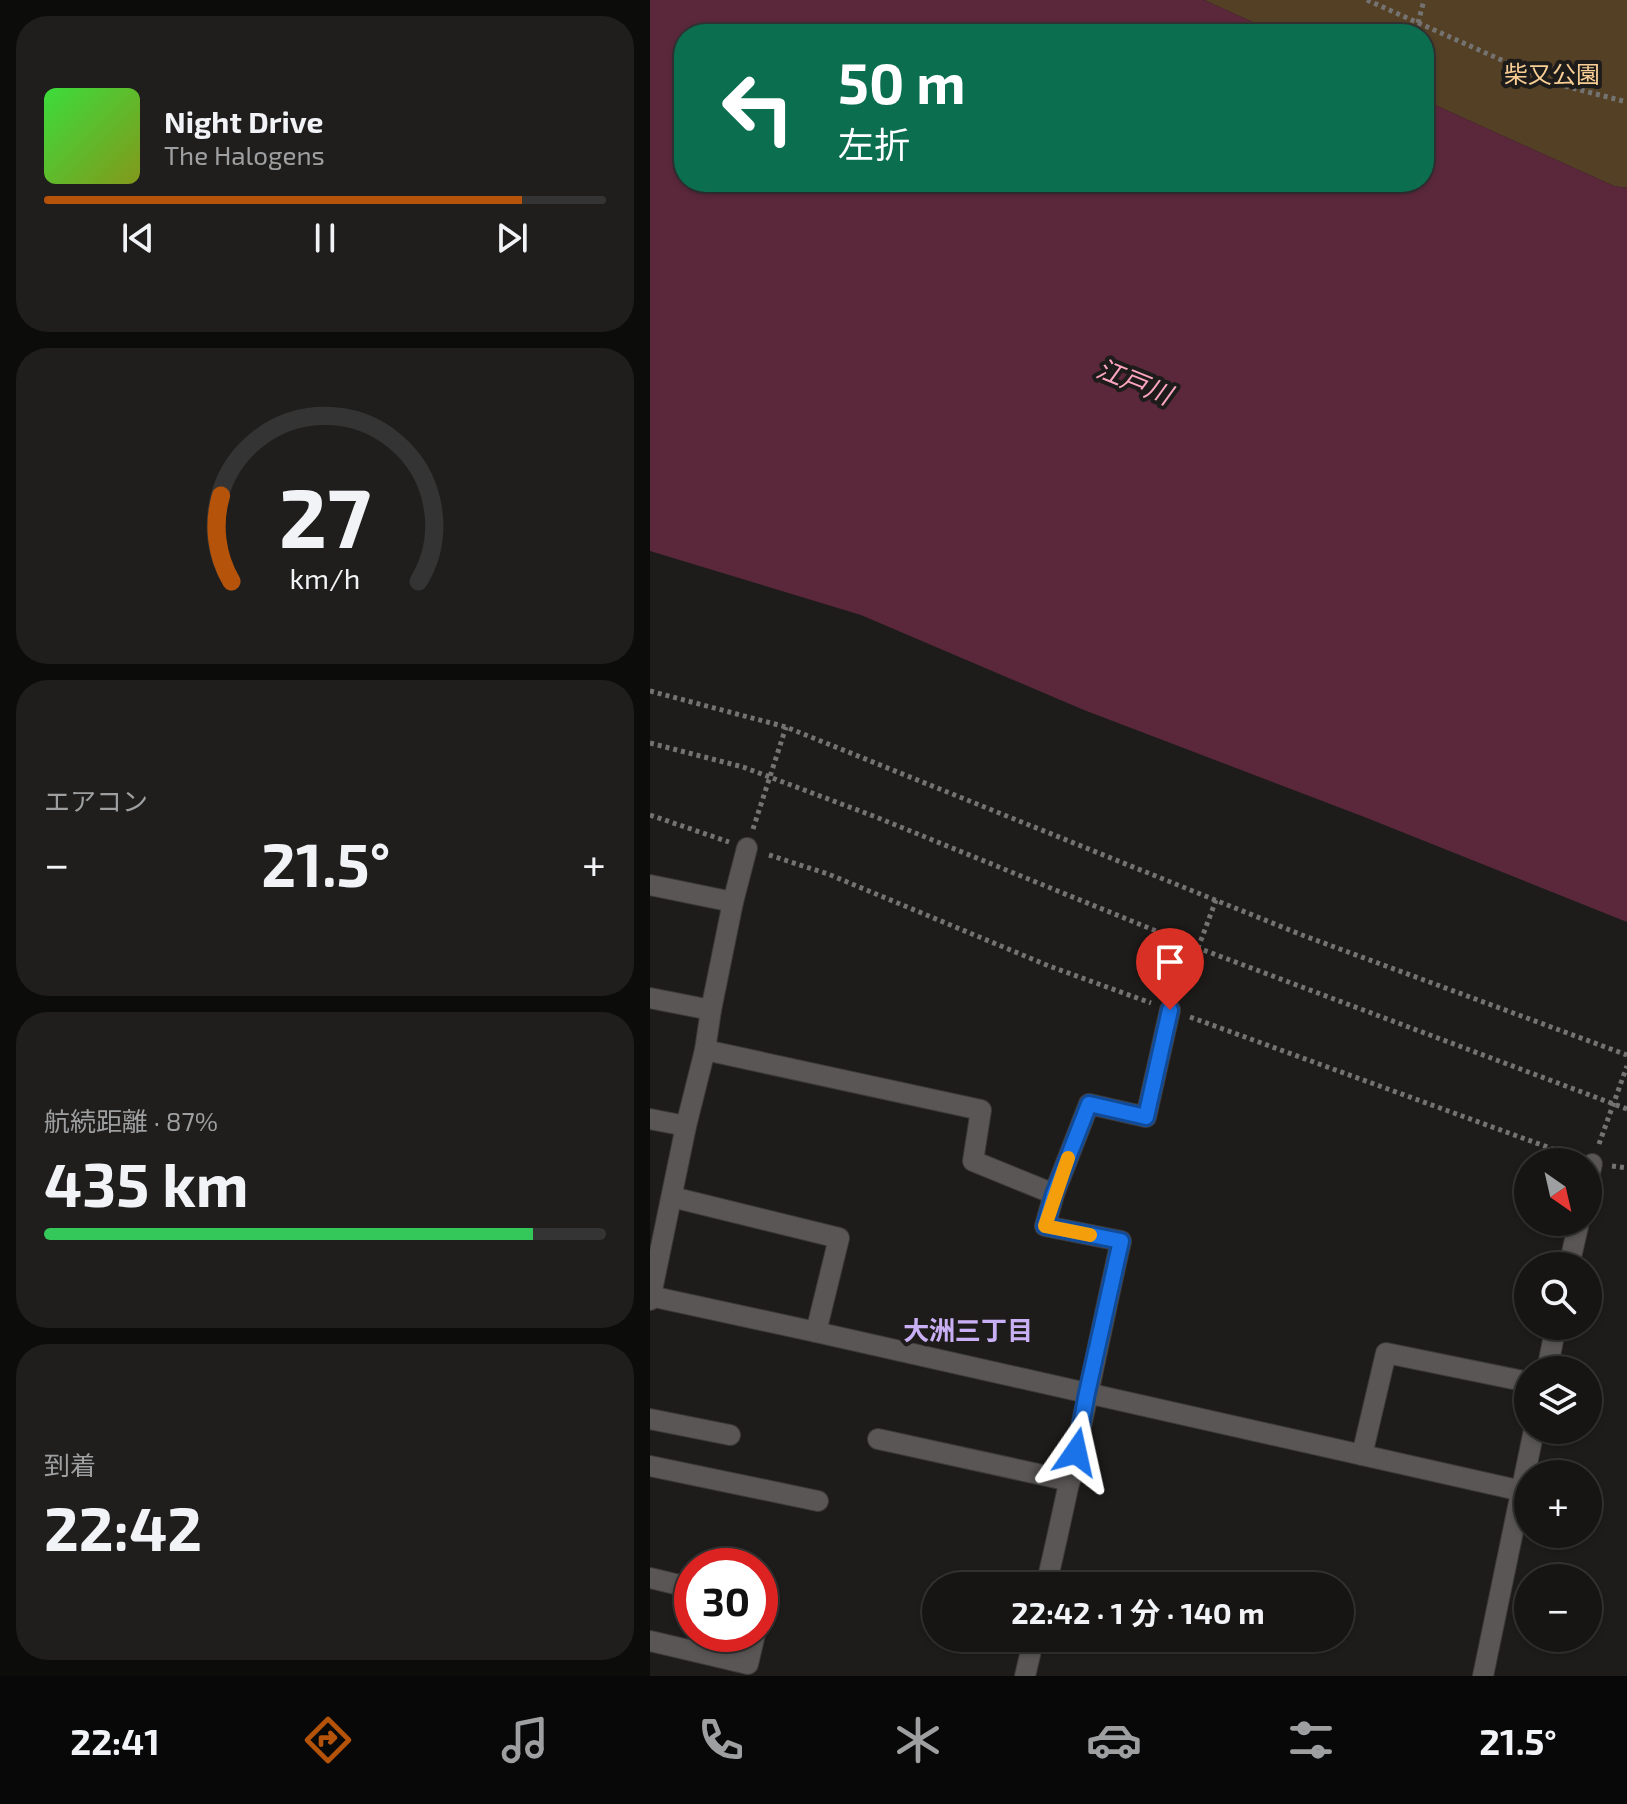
<!DOCTYPE html>
<html lang="ja">
<head>
<meta charset="utf-8">
<style>
  body { margin:0; font-family:"Exo 2","Noto Sans JP",sans-serif; background:#1f1e1d; color:#f1f3f6; height:100vh; display:flex; flex-direction:column; font-size:30px; white-space:nowrap }
  * { box-sizing:border-box; margin:0 }
  p { font-size:26px; color:#9e9fa0 }
  .icon { flex:none; width:44px; height:44px; fill:none; stroke:currentColor; stroke-width:2; stroke-linecap:round; stroke-linejoin:round }
  .map { position:relative; flex:1; overflow:hidden }
  .panel { display:flex; flex-direction:column; gap:16px; padding:16px; background:#0c0c0b; width:650px }
  .panel>* { flex:none }
  .hud { position:absolute; left:24px; top:24px; width:760px; height:168px; border-radius:32px; box-shadow:0 2px 6px #0004,0 0 0 2px #353434; background:#0b6e4f; color:#fff; overflow:hidden }
  .needle { width:52px; rotate:146deg }
  .tools { position:absolute; left:864px; top:1148px; display:grid; gap:16px }
  .tools a { display:grid; place-items:center; width:88px; height:88px; border-radius:50%; background:#161514; box-shadow:0 2px 6px #0004,0 0 0 2px #353434; font-size:40px }
  .speed { position:absolute; left:24px; top:1548px; display:flex; gap:16px; font-size:40px; font-weight:700; text-align:center }
  .speed>* { display:grid; place-content:center; width:104px; height:104px; border-radius:50%; background:#161514; box-shadow:0 2px 6px #0004,0 0 0 2px #353434; line-height:1 }
  .speed .limit { border:12px solid #d22; background:#fff; color:#111 }
  .pin { position:absolute; display:grid; place-items:center; width:68px; height:68px; color:#fff; margin:-82px -34px; border-radius:50% 50% 50% 0; rotate:-45deg; box-shadow:0 0 8px #0007 }
  .pin .icon { rotate:45deg }
  .me { position:absolute; width:88px; margin:-44px; rotate:11deg; stroke-linejoin:round; filter:drop-shadow(0 0 6px #0008) }
  .turn { display:flex; align-items:center; gap:28px; height:168px; padding:0 32px; font-size:36px }
  .turn .icon { width:104px; height:104px; stroke-width:2.5 }
  .turn b { display:block; font-size:56px; line-height:68px }
  .big { font-size:60px; font-weight:700; line-height:1.1 }
  .panel .tile { flex:1; display:flex; flex-direction:column; justify-content:center; gap:12px; min-width:0; padding:0 28px; border-radius:32px; background:#1f1e1d }
  .panel .dial { align-items:center; gap:0 }
  .dial svg { height:208px; overflow:visible; fill:none; stroke:#353434; stroke-width:7; stroke-linecap:round; text-anchor:middle }
  .dial text { fill:#f1f3f6; stroke:none }
  .song { display:flex; align-items:center; gap:24px }
  .cover { width:96px; height:96px; border-radius:12px; background:linear-gradient(135deg,hsl(120 70% 55%),hsl(70 70% 35%)) }
  .played { height:8px; border-radius:4px; background:linear-gradient(90deg,#b45309 85%,#353434 85%) }
  .keys { display:flex; justify-content:space-around; direction:ltr }
  .heat { display:flex; justify-content:space-between; align-items:center; font-size:44px; direction:ltr }
  .charge { height:12px; border-radius:6px; background:linear-gradient(90deg,#34c759 87%,#353434 0) }
  .trip { position:absolute; left:272px; top:1572px; width:432px; height:80px; border-radius:40px; background:#161514; box-shadow:0 2px 6px #0004,0 0 0 2px #353434; font-weight:700; line-height:80px; text-align:center }
  .dock { display:flex; height:128px; justify-content:space-around; align-items:center; background:#090808; color:#9e9fa0 }
  .dock .icon { width:56px; height:56px }
  .dock .on { color:#b45309 }
  .dock b { font-size:36px; color:#f1f3f6 }
  main { display:flex; flex:1; min-height:0 }
  .map>svg:first-child { display:block }
  .green { fill:#544025 }
  .water { fill:#5b283b }
  .lines { fill:none; stroke-linecap:round; stroke-linejoin:round }
  .street-casing { stroke:#3c3a3a; stroke-width:22 }
  .path { stroke:#757372; stroke-width:5; stroke-dasharray:4 4; stroke-linecap:butt }
  .street { stroke:#595655; stroke-width:20 }
  .route-casing { stroke:#114b97; stroke-width:20 }
  .route { stroke:#1a73e8; stroke-width:14 }
  .slow { stroke:#f59e0b; stroke-width:14 }
  .labels { text-anchor:middle; stroke-width:8; stroke-linejoin:round; paint-order:stroke }
  .park-label { font-size:24px; fill:#f8ce95; stroke:#1e1c1b }
  .water-label { font-size:26px; font-style:italic; fill:#fda5c1; stroke:#1e1c1b }
  .neighbourhood-label { font-size:26px; font-weight:bold; fill:#c9aff4; stroke:#1e1c1b }
</style>
</head>
<body>
<main>
<section class="panel">
<div class="tile">
<div class="song"><i class="cover"></i><div><b>Night Drive</b><p>The Halogens</p></div></div>
<div class="played"></div>
<div class="keys"><svg class="icon" aria-label="previous" viewBox="0 0 24 24"><path d="M18 5L8 12l10 7zM5 5v14"/></svg><svg class="icon" aria-label="pause" viewBox="0 0 24 24"><path d="M8 5v14M16 5v14"/></svg><svg class="icon" aria-label="next" viewBox="0 0 24 24"><path d="M6 5l10 7-10 7zM19 5v14"/></svg></div>
</div>
<div class="tile dial"><svg viewBox="0 0 100 80">
<path d="M14 69A42 42 0 1 1 86 69"/>
<path d="M14 69A42 42 0 0 1 10 36" stroke="#b45309"/>
<text x="50" y="56" font-size="32" font-weight="700">27</text>
<text x="50" y="72" font-size="11">km/h</text>
</svg></div>
<div class="tile"><p>エアコン</p>
<div class="heat"><a>−</a><b class="big">21.5°</b><a>+</a></div>
</div>
<div class="tile"><p>航続距離 · 87%</p><b class="big">435 km</b><div class="charge"></div></div>
<div class="tile"><p>到着</p><b class="big">22:42</b></div>
</section>
<div class="map">
<svg width="977" height="1676" viewBox="0 0 977 1676">
  <rect width="100%" height="100%" fill="#1e1c1b"/>
  <polygon class="green" points="554,0 977,0 977,188 964,186 774,100 774,34 629,34"/>
  <polygon class="water" points="0,0 554,0 629,34 34,34 34,182 774,182 774,100 964,186 977,188 977,922 717,818 434,710 211,615 0,551"/>
  <g class="lines">
    <g class="street-casing">
      <g id="street">
        <polyline points="0,885 83,902"/>
        <polyline points="0,998 61,1010"/>
        <polyline points="55,1050 331,1110 323,1161 404,1194"/>
        <polyline points="0,1119 36,1126"/>
        <polyline points="938,1181 942,1164"/>
        <polyline points="22,1197 189,1238 166,1332"/>
        <polyline points="919,1266 929,1222"/>
        <polyline points="0,1296 166,1332 872,1491"/>
        <polyline points="0,1300 36,1126 55,1050 61,1010 83,902 97,848"/>
        <polyline points="897,1370 906,1326"/>
        <polyline points="0,1419 80,1435"/>
        <polyline points="228,1439 420,1481"/>
        <polyline points="712,1455 736,1353 878,1382"/>
        <polyline points="0,1466 168,1501"/>
        <polyline points="0,1578 42,1588"/>
        <path d="M 396,1586 C 423,1471 445,1356 471,1241 L 395,1226 L 404,1194 L 439,1104 L 496,1117 L 520,1010"/>
        <polyline points="110,1604 112,1604 110,1614"/>
        <polyline points="0,1641 98,1664 105,1634"/>
        <polyline points="375,1676 384,1638"/>
        <polyline points="833,1676 884,1430"/>
      </g>
    </g>
    <g class="path">
      <polyline points="717,0 903,83 977,102"/>
      <polyline points="768,23 774,0"/>
      <polyline points="0,691 136,727 652,935 977,1055"/>
      <polyline points="0,743 93,767 226,817 548,948 977,1109"/>
      <polyline points="0,815 79,842"/>
      <polyline points="103,829 136,727"/>
      <polyline points="119,855 178,874 399,966 501,1003"/>
      <polyline points="528,992 548,948 566,900"/>
      <polyline points="540,1017 922,1156"/>
      <polyline points="949,1144 977,1066"/>
      <polyline points="962,1166 977,1168"/>
    </g>
    <use href="#street" class="street"/>
  </g>
  <g class="lines">
    <g class="route-casing">
      <polyline id="route" points="426,1452 437,1393 471,1241 395,1226 404,1194 439,1104 496,1117 520,1010"/>
    </g>
    <use href="#route" class="route"/>
    <polyline class="slow" points="418,1158 395,1226 440,1235"/>
  </g>
  <g class="labels">
    <g class="park-label">
      <text x="902" y="83">柴又公園</text>
    </g>
    <g class="water-label">
      <text transform="translate(484 382) rotate(22)" y="9">江戸川</text>
    </g>
    <g class="neighbourhood-label">
      <text x="318" y="1340">大洲三丁目</text>
    </g>
  </g>
</svg>
<div class="tools">
<a><svg class="needle" viewBox="-14 -14 28 28"><path d="M0-13l5 13h-10z" fill="#e53935"/><path d="M0 13l5-13h-10z" fill="#9e9fa0"/></svg></a>
<a><svg class="icon" aria-label="search" viewBox="0 0 24 24"><circle cx="10" cy="10" r="6"/><path d="M15 15l6 6"/></svg></a>
<a><svg class="icon" aria-label="layers" viewBox="0 0 24 24"><path d="M12 4l9 5-9 5-9-5zM3 14l9 5 9-5"/></svg></a>
<a>+</a>
<a>−</a>
</div>
<div class="speed"><div class="limit">30</div></div>
<div class="pin" style="left:520px;top:1010px;background:#d93025"><svg class="icon" aria-label="arrive" viewBox="0 0 24 24"><path d="M6 21V4h12l-3 4 3 4H6"/></svg></div>
<svg class="me" style="left:426px;top:1452px" viewBox="-20 -20 40 40"><path d="M0-17L14 15 0 8-14 15z" fill="#1a73e8" stroke="#fff" stroke-width="4"/></svg>
<div class="trip">22:42 · 1 分 · 140 m</div>
<div class="hud">
<div class="turn"><svg class="icon" aria-label="left" viewBox="0 0 24 24"><path d="M17 20v-9H6M10 6l-5 5 5 5"/></svg><div><b>50 m</b>左折</div></div>
</div>
</div>
</main>
<nav class="dock">
<b>22:41</b>
<svg class="icon on" aria-label="directions" viewBox="0 0 24 24"><path d="M12 3l9 9-9 9-9-9zM9 14v-3h6M13 9l2 2-2 2"/></svg>
<svg class="icon" aria-label="music" viewBox="0 0 24 24"><path d="M9 18V5l10-2v13"/><circle cx="6" cy="18" r="3"/><circle cx="16" cy="16" r="3"/></svg>
<svg class="icon" aria-label="phone" viewBox="0 0 24 24"><path d="M5 4h4l2 5-3 2q2 4 5 5l2-3 5 2v4C11 20 4 13 5 4z"/></svg>
<svg class="icon" aria-label="climate" viewBox="0 0 24 24"><path d="M12 3v18M4 7l16 10M4 17L20 7"/></svg>
<svg class="icon" aria-label="car" viewBox="0 0 24 24"><path d="M5 17H2v-5l4-1 3-4h7l3 4 3 1v5h-3M9 17h6M6 11h13"/><circle cx="7" cy="17" r="2"/><circle cx="17" cy="17" r="2"/></svg>
<svg class="icon" aria-label="filters" viewBox="0 0 24 24"><path d="M4 7h16M4 17h16"/><circle cx="9" cy="7" r="2"/><circle cx="15" cy="17" r="2"/></svg>
<b>21.5°</b>
</nav>
</body>
</html>
